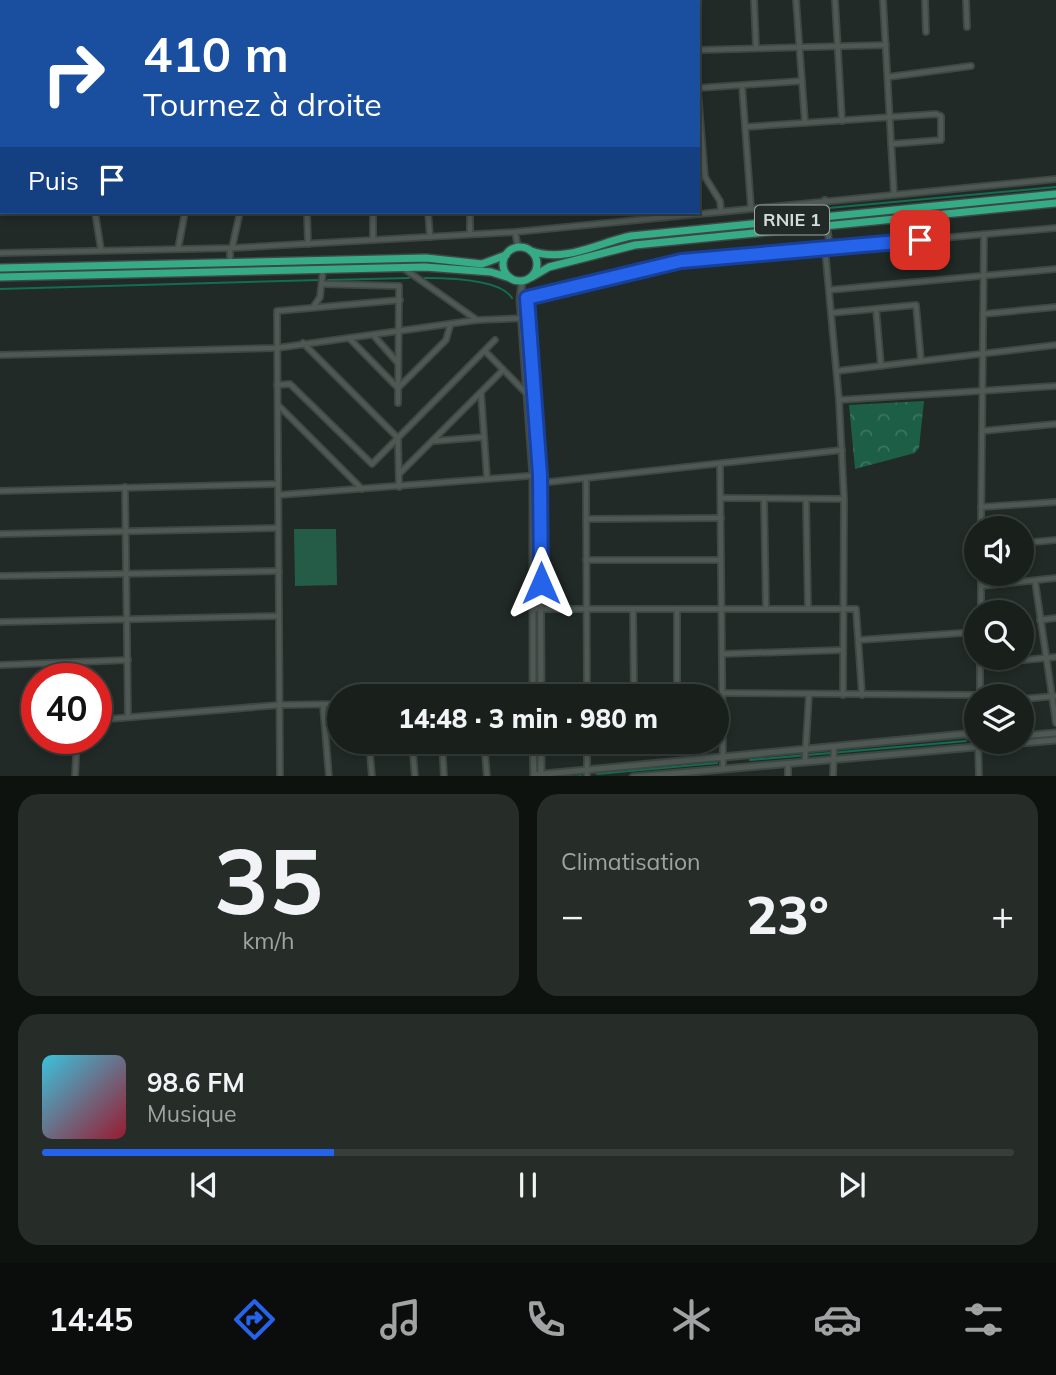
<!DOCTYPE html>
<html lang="fr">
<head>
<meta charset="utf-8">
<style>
  body { margin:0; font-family:Mulish,sans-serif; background:#262d29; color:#f1f3f6; height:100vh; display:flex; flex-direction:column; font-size:26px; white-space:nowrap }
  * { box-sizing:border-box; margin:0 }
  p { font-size:23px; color:#9fa3a3 }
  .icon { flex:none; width:38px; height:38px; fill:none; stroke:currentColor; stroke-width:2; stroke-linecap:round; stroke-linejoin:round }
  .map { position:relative; height:776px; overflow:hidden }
  .details { display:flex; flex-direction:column; gap:18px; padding:18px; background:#0e120f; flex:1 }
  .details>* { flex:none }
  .top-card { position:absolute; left:0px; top:0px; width:700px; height:214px; box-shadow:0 4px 10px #0003,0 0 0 2px #373e3b; background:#1a4fa0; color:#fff; overflow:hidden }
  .fabs { position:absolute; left:964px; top:516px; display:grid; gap:14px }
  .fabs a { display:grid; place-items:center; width:70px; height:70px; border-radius:50%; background:#19201c; box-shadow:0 4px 10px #0003,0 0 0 2px #373e3b; font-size:35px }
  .speed { position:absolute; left:21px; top:663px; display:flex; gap:14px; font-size:35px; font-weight:700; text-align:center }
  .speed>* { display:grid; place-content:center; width:91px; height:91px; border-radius:50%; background:#19201c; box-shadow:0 4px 10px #0003,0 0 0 2px #373e3b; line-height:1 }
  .speed .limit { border:10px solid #d22; background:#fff; color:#111 }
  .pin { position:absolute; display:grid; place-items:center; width:60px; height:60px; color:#fff; margin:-30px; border-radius:14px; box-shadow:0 4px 10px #0006 }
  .me { position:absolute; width:77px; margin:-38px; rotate:0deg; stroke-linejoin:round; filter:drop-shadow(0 0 5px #0008) }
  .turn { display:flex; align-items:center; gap:24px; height:147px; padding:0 28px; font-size:32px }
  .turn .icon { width:91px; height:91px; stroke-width:2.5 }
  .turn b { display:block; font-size:49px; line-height:60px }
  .then { display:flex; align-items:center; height:66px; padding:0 28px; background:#0003; gap:14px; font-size:26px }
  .big { font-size:52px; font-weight:800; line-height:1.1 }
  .details .tile { flex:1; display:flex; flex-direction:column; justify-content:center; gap:10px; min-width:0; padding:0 24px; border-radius:21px; background:#262d29 }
  .details .dial { align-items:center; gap:0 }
  .dial b { font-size:91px; line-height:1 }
  .song { display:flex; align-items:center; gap:21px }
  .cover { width:84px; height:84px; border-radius:10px; background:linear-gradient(135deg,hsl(190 70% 55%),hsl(350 70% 35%)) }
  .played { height:7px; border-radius:4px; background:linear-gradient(90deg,#2563eb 30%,#373e3b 30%) }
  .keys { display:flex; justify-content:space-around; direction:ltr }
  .heat { display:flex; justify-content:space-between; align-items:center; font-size:38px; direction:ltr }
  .details .tiles { flex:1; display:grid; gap:18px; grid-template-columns:1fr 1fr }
  .tile:last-child { grid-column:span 2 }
  .trip { position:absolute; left:327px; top:684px; width:402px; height:70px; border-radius:35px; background:#19201c; box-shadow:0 4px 10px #0003,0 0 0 2px #373e3b; font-weight:800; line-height:70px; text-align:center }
  .menu { display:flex; height:112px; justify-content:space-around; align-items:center; background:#0a0d0b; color:#9fa3a3 }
  .menu .icon { width:49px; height:49px }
  .menu .current { color:#2563eb }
  .menu b { font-size:32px; color:#f1f3f6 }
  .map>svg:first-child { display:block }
  .grass { fill:#245c48 }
  .forest { fill:url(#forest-crowns) }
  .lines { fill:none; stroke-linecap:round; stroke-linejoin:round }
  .stream { stroke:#116e52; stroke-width:2 }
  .minor-casing { stroke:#3f4744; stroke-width:8 }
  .tertiary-casing { stroke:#3f4744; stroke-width:9 }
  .trunk-casing { stroke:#3f4744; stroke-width:10 }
  .minor { stroke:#4e5954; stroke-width:4.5 }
  .tertiary { stroke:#4e5954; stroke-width:5 }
  .trunk { stroke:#36ac86; stroke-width:7 }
  .route-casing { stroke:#184099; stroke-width:18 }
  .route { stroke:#2563eb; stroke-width:12 }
  .labels { text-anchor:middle; stroke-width:6; stroke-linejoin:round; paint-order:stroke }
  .shield { fill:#212a26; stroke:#9fa6a3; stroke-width:2 }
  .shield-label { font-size:18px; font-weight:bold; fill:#d5dbd9 }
</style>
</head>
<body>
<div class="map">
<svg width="1056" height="777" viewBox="0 0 1056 777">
  <defs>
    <pattern id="forest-crowns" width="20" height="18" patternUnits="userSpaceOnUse" patternTransform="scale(1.75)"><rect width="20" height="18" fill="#1d5e47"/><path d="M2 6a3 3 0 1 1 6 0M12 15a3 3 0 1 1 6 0" fill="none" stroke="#3d7461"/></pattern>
  </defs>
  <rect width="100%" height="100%" fill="#212a26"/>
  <polygon class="grass" points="294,529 336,529 337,585 295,586"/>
  <polygon class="forest" points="924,401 919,448 915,453 855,469 849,405"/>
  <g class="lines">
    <g class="stream">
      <polyline points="829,208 1056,187"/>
      <polyline points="795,211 821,209"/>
      <path d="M 425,278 C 447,278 500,279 512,298"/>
      <polyline points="328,280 409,278"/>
      <polyline points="0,289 320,280"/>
      <polyline points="750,760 966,741"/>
      <polyline points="597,774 717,763"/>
      <polyline points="573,777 581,776"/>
    </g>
    <g class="minor-casing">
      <g id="minor">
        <polyline points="63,0 64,2"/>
        <polyline points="239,0 243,2"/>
        <polyline points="503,0 504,2"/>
        <polyline points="754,0 756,46"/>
        <polyline points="796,0 805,123"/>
        <polyline points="835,0 842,121"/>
        <polyline points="883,0 894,194"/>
        <polyline points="925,0 926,32"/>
        <polyline points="966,0 967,27"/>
        <polyline points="2,2 3,0"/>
        <polyline points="254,2 254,0"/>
        <polyline points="302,2 303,0"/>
        <polyline points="348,2 348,0"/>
        <polyline points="569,2 569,0"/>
        <polyline points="695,2 695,0"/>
        <polyline points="0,12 2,13"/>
        <polyline points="698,50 886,45"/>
        <polyline points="0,52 2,52"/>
        <polyline points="888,77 971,66"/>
        <polyline points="742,85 751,208"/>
        <polyline points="698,88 802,81"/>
        <polyline points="698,93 705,177 720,201 721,211"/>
        <polyline points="745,127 936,114 941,116 941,140 891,144"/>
        <polyline points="825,200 826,216"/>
        <polyline points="95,212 101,250"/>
        <polyline points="307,212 308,244"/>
        <polyline points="428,212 430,237"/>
        <polyline points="470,212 470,234"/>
        <polyline points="827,225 830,249"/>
        <polyline points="515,232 518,247"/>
        <polyline points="373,240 373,212"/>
        <polyline points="230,248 230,262"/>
        <polyline points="232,248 240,212"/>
        <polyline points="178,249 185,212"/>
        <polyline points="825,249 839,400 844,499 843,695"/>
        <polyline points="0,253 232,248 515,232 1056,179"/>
        <polyline points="403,268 477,320"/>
        <polyline points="323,284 399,286 398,403"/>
        <polyline points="829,290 1056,269"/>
        <polyline points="527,298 681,261 1056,228"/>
        <polyline points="314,306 320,297 323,270"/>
        <polyline points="876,309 881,366"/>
        <polyline points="831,313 916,305 921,361"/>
        <polyline points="983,314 1056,307"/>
        <polyline points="375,337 398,363"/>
        <polyline points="350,339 398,388 446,340 450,326"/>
        <polyline points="303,343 398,438 399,487"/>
        <polyline points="485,351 526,393"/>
        <polyline points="0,355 277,348 477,320 528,318"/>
        <polyline points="837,371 1056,345"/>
        <polyline points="277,385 290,384 372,464 495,340"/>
        <polyline points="481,393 487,478"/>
        <polyline points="839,400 1056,386"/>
        <polyline points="278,405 362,489"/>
        <polyline points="982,431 1056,424"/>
        <polyline points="434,441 484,437"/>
        <polyline points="720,464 723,768"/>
        <polyline points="399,474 503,370"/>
        <polyline points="586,478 587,696"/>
        <polyline points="540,483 842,450"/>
        <polyline points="125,487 128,717"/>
        <polyline points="0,491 278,484"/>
        <polyline points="278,495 540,475"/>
        <polyline points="721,498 844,499"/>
        <polyline points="764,499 766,609"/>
        <polyline points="806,499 808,609"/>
        <polyline points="981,507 1056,502"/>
        <polyline points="586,519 721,518"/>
        <polyline points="981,528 984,234"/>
        <polyline points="0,534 278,528"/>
        <polyline points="1022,543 1056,540"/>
        <polyline points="586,560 721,560"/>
        <polyline points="0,576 279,571"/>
        <polyline points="1035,581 1056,723"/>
        <polyline points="981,586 1056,578"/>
        <polyline points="533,609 856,609 862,695"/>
        <polyline points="633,609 634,696"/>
        <polyline points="677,609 677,696"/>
        <polyline points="981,612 981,574"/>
        <polyline points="1040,620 1056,618"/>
        <polyline points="0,622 279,616"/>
        <polyline points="859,640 976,632"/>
        <polyline points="722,654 842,650"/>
        <polyline points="980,664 1056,657"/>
        <polyline points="0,665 128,660"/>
        <polyline points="723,693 980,695"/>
        <polyline points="414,696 533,686"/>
        <polyline points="980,696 980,658"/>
        <polyline points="1022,699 1056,696"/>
        <polyline points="323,705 329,777"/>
        <polyline points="96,720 279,705 340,704"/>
        <polyline points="369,742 372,777"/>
        <polyline points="412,742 415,777"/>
        <polyline points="442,742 444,777"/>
        <polyline points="484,742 487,777"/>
        <polyline points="587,742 587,777"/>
        <polyline points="978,742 979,777"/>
        <polyline points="805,760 809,694"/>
        <polyline points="75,777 77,738"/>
        <polyline points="280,777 277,311 400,300"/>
        <polyline points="788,777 788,763"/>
        <polyline points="833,777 834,747"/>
      </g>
    </g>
    <g class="tertiary-casing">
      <g id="tertiary">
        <polyline points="522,281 520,300 533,475 533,696"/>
        <polyline points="522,293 527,298 540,475 541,696"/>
        <polyline points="1022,736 1056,733"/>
        <polyline points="533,742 534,777"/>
        <polyline points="541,742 541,777"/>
        <polyline points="534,775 965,734 976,739"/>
        <polyline points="633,777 1056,740"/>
      </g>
    </g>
    <g class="trunk-casing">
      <g id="trunk">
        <circle cx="520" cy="264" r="17"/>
        <path d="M 531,251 C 566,263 597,243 631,236 L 1056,194"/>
        <polyline points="0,268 426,258 482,264 506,255"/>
        <polyline points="0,277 425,267 491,272 510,278"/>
        <polyline points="532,277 549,267 635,245 1056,203"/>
      </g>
    </g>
    <use href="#minor" class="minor"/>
    <use href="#tertiary" class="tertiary"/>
    <use href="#trunk" class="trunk"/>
  </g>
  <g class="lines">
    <g class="route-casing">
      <polyline id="route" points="541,583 540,475 527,298 681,261 920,240"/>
    </g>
    <use href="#route" class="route"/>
  </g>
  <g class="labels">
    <rect class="shield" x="755" y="205.5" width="74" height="29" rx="5"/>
    <g class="shield-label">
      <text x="792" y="226">RNIE 1</text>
    </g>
  </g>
</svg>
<div class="fabs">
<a><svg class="icon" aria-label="sound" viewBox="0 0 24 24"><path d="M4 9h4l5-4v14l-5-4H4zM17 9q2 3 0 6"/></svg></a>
<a><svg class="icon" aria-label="search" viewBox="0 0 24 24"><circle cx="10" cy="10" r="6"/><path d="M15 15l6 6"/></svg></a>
<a><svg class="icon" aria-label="layers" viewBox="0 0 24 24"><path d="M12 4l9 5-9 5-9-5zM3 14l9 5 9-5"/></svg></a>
</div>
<div class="speed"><div class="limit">40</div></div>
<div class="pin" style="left:920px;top:240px;background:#d93025"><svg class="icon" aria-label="arrive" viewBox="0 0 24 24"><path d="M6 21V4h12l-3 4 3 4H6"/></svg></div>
<svg class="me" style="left:541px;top:583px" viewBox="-20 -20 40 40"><path d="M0-17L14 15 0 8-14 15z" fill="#2563eb" stroke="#fff" stroke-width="4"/></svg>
<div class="trip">14:48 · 3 min · 980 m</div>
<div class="top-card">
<div class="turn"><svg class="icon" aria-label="right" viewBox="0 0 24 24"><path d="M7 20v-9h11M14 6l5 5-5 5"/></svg><div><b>410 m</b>Tournez à droite</div></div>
<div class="then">Puis<svg class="icon" aria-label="arrive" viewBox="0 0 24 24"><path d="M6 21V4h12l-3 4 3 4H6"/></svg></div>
</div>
</div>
<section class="details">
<div class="tiles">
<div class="tile dial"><b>35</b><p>km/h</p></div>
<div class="tile"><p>Climatisation</p>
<div class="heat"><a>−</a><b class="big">23°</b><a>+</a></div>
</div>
<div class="tile">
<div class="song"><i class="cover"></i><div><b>98.6 FM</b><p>Musique</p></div></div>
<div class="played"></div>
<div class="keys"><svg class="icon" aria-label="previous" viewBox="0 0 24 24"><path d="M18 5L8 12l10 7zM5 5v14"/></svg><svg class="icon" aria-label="pause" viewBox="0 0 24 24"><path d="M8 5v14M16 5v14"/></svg><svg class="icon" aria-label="next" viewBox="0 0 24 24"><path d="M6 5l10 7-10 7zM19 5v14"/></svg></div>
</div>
</div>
</section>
<nav class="menu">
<b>14:45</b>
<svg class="icon current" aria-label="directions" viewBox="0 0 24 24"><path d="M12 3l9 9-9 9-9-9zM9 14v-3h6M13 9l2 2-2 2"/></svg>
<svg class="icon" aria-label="music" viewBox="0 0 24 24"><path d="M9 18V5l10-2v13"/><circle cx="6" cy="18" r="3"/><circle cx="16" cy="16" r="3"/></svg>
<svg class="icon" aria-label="phone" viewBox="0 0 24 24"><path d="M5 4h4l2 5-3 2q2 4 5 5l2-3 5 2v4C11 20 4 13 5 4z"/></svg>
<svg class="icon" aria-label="climate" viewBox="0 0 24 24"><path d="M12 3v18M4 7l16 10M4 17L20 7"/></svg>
<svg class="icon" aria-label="car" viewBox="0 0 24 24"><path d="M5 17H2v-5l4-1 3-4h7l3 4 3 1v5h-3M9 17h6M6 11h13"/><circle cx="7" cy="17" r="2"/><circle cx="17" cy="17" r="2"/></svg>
<svg class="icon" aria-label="filters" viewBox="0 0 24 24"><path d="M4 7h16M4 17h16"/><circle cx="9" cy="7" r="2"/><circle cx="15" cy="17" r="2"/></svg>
</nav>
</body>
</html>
